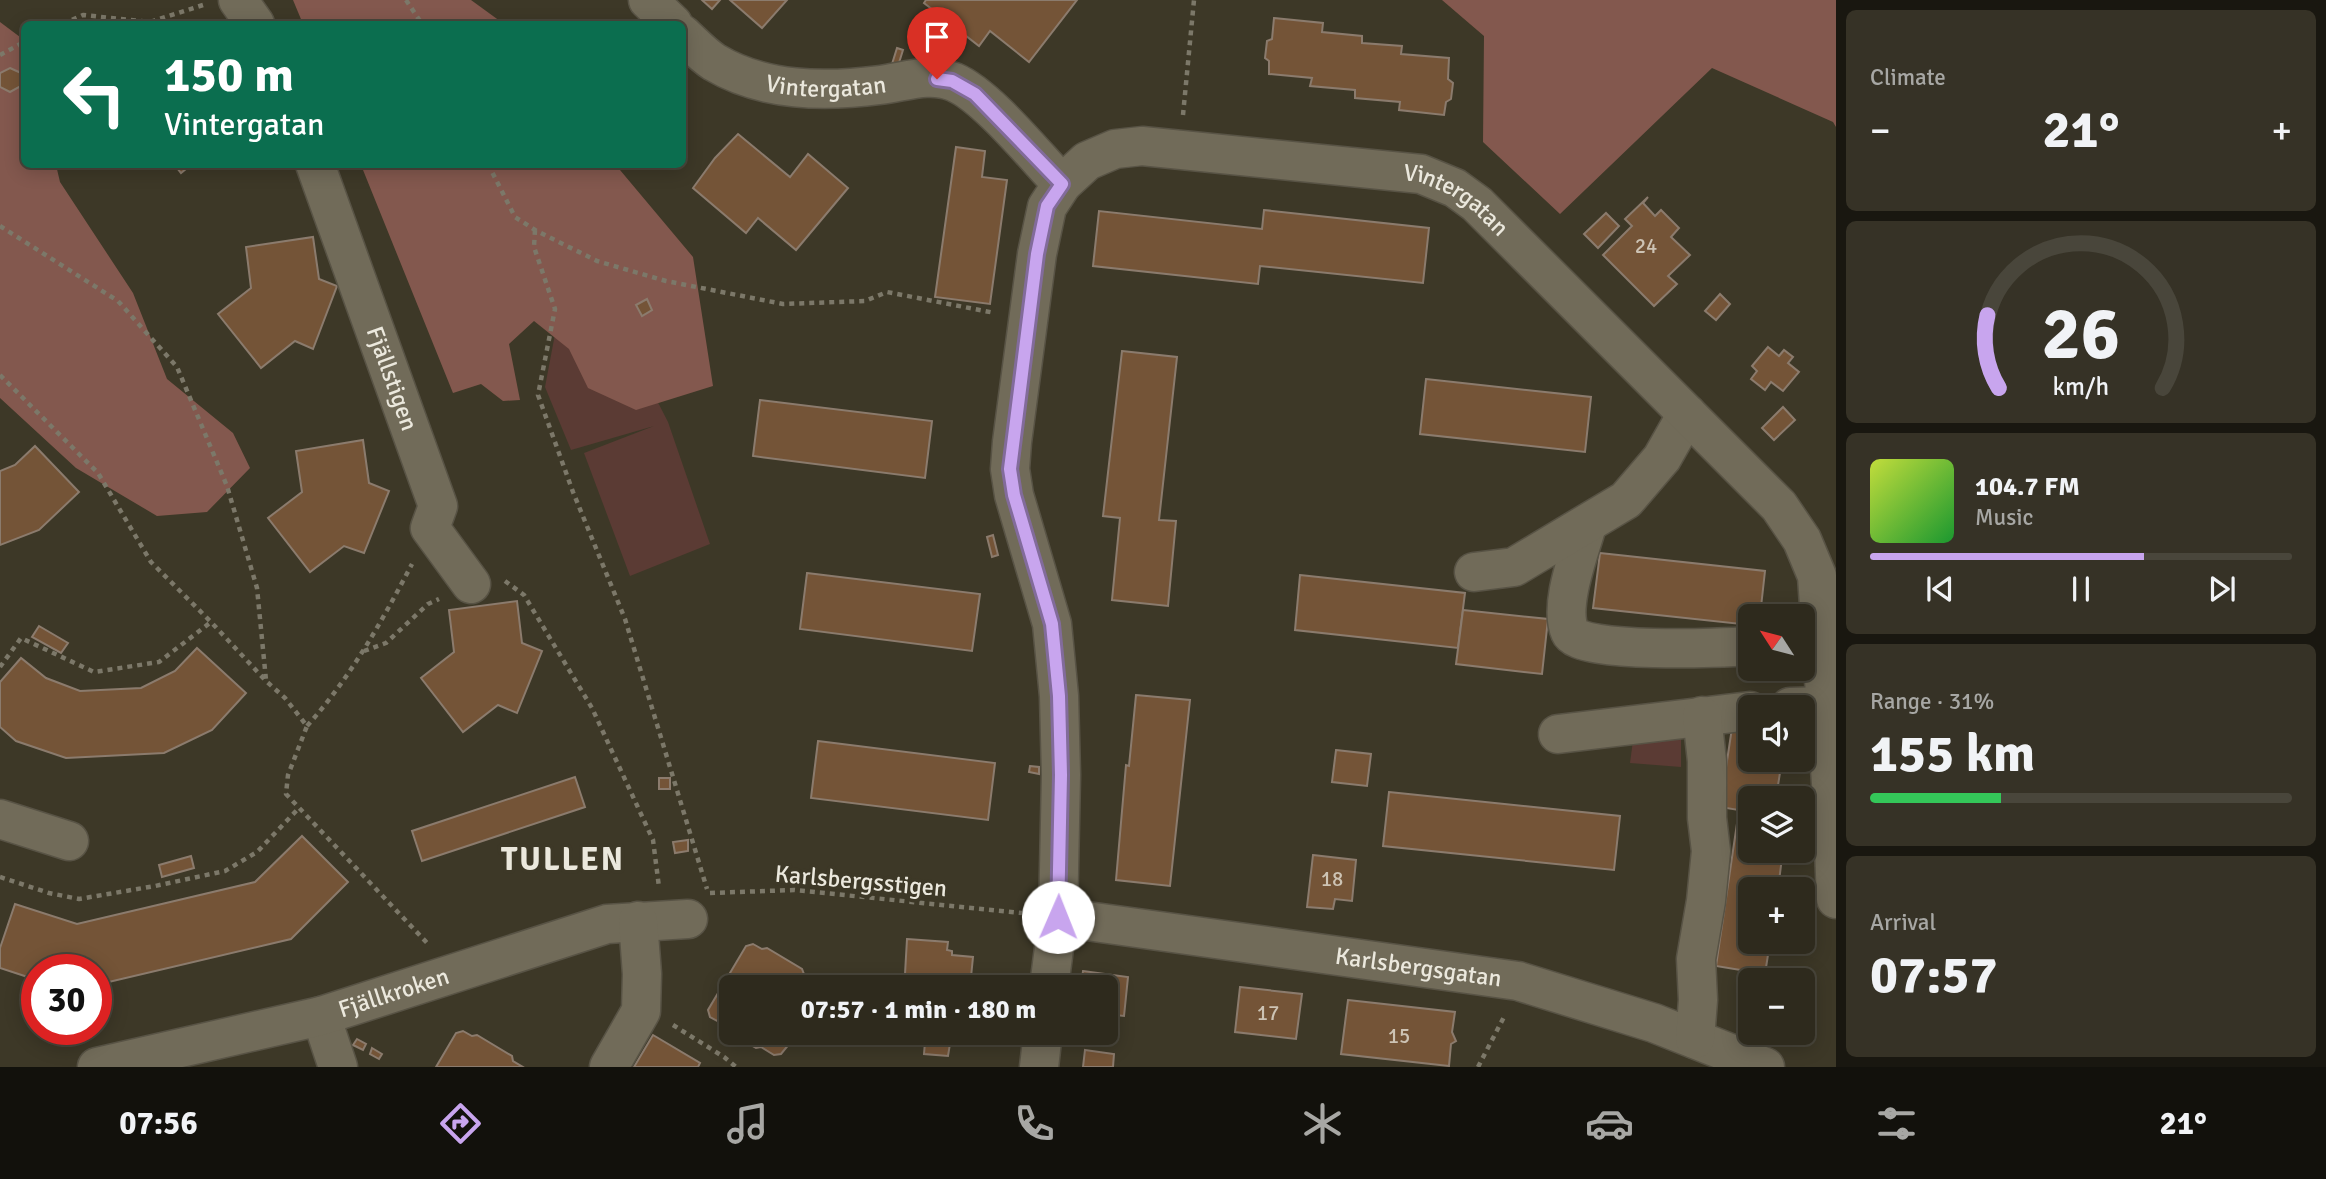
<!DOCTYPE html>
<html lang="en">
<head>
<meta charset="utf-8">
<style>
  body { margin:0; font-family:Signika,sans-serif; background:#363226; color:#f1f3f6; height:100vh; display:flex; flex-direction:column; font-size:26px; white-space:nowrap }
  * { box-sizing:border-box; margin:0 }
  p { font-size:23px; color:#a7a7a4 }
  .icon { flex:none; width:38px; height:38px; fill:none; stroke:currentColor; stroke-width:2; stroke-linecap:round; stroke-linejoin:round }
  .map { position:relative; flex:1; overflow:hidden }
  .panel { display:flex; flex-direction:column; gap:10px; padding:10px; background:#191710; width:490px }
  .panel>* { flex:none }
  .top-card { position:absolute; left:21px; top:21px; width:665px; height:147px; border-radius:10px; box-shadow:0 4px 18px #0003,0 0 0 2px #49463b; background:#0b6e4f; color:#fff; overflow:hidden }
  .needle { width:46px; rotate:306deg }
  .tools { position:absolute; left:1738px; top:604px; display:grid; gap:14px }
  .tools a { display:grid; place-items:center; width:77px; height:77px; border-radius:10px; background:#2e2a1d; box-shadow:0 4px 18px #0003,0 0 0 2px #49463b; font-size:35px }
  .speed { position:absolute; left:21px; top:954px; display:flex; gap:14px; font-size:35px; font-weight:700; text-align:center }
  .speed>* { display:grid; place-content:center; width:91px; height:91px; border-radius:50%; background:#2e2a1d; box-shadow:0 4px 18px #0003,0 0 0 2px #49463b; line-height:1 }
  .speed .limit { border:10px solid #d22; background:#fff; color:#111 }
  .pin { position:absolute; display:grid; place-items:center; width:60px; height:60px; color:#fff; margin:-72px -30px; border-radius:50% 50% 50% 0; rotate:-45deg; box-shadow:0 0 7px #0007 }
  .pin .icon { rotate:45deg }
  .me { position:absolute; width:77px; margin:-38px; rotate:1deg; stroke-linejoin:round; filter:drop-shadow(0 0 5px #0008) }
  .turn { display:flex; align-items:center; gap:24px; height:147px; padding:0 28px; font-size:32px }
  .turn .icon { width:91px; height:91px; stroke-width:2.5 }
  .turn b { display:block; font-size:49px; line-height:60px }
  .big { font-size:52px; font-weight:800; line-height:1.1 }
  .panel .tile { flex:1; display:flex; flex-direction:column; justify-content:center; gap:10px; min-width:0; padding:0 24px; border-radius:10px; background:#363226 }
  .panel .dial { align-items:center; gap:0 }
  .dial svg { height:182px; overflow:visible; fill:none; stroke:#49463b; stroke-width:7; stroke-linecap:round; text-anchor:middle }
  .dial text { fill:#f1f3f6; stroke:none }
  .song { display:flex; align-items:center; gap:21px }
  .cover { width:84px; height:84px; border-radius:10px; background:linear-gradient(135deg,hsl(70 70% 55%),hsl(130 70% 35%)) }
  .played { height:7px; border-radius:4px; background:linear-gradient(90deg,#c8a5ee 65%,#49463b 65%) }
  .keys { display:flex; justify-content:space-around; direction:ltr }
  .heat { display:flex; justify-content:space-between; align-items:center; font-size:38px; direction:ltr }
  .charge { height:10px; border-radius:5px; background:linear-gradient(90deg,#34c759 31%,#49463b 0) }
  .trip { position:absolute; left:719px; top:975px; width:399px; height:70px; border-radius:10px; background:#2e2a1d; box-shadow:0 4px 18px #0003,0 0 0 2px #49463b; font-weight:800; line-height:70px; text-align:center }
  .tab-bar { display:flex; height:112px; justify-content:space-around; align-items:center; background:#12110c; color:#a7a7a4 }
  .tab-bar .icon { width:49px; height:49px }
  .tab-bar .on { color:#c8a5ee }
  .tab-bar b { font-size:32px; color:#f1f3f6 }
  main { display:flex; flex:1; min-height:0 }
  .map>svg:first-child { display:block }
  .green { fill:#5b3b34 }
  .forest { fill:#83584e }
  .building { fill:#745437; stroke:#8b7b6d; stroke-width:2 }
  .lines { fill:none; stroke-linecap:round; stroke-linejoin:round }
  .minor-casing { stroke:#585345; stroke-width:41 }
  .path { stroke:#7c7869; stroke-width:4.5; stroke-dasharray:5 5; stroke-linecap:butt }
  .minor { stroke:#716b59; stroke-width:38 }
  .route-casing { stroke:#826b9b; stroke-width:18 }
  .route { stroke:#c8a5ee; stroke-width:12 }
  .labels { text-anchor:middle; stroke-width:7; stroke-linejoin:round; paint-order:stroke }
  .number-label { font-size:21px; fill:#cdc3b4 }
  .street-label { font-size:24px; fill:#ebe8dd; stroke:#3d3827 }
  .district-label { font-size:32px; font-weight:bold; letter-spacing:2px; fill:#ebe8dd; stroke:#3d3827 }
</style>
</head>
<body>
<main>
<div class="map">
<svg width="1836" height="1067" viewBox="0 0 1836 1067">
  <rect width="100%" height="100%" fill="#3d3827"/>
  <g class="green">
    <polygon points="562,297 628,344 668,422 710,544 630,576 584,453 654,426 571,450 545,387"/>
    <polygon points="1681,732 1681,767 1630,763 1634,733"/>
  </g>
  <g class="forest">
    <polygon points="293,0 471,0 504,24 303,24"/>
    <polygon points="1442,0 1836,0 1836,127 1833,122 1712,68 1560,214 1483,142 1484,36"/>
    <polygon points="0,22 24,40 24,164 56,165 60,182 133,293 167,379 233,433 250,468 207,512 157,516 76,468 0,398"/>
    <polygon points="361,165 620,165 620,170 693,257 713,386 636,410 588,388 569,349 534,321 509,344 520,400 503,401 481,384 453,393"/>
  </g>
  <g class="building">
    <polygon points="702,0 720,0 712,9"/>
    <polygon points="730,0 787,0 762,28"/>
    <polygon points="926,0 1077,0 1029,62 990,31 979,46 924,3"/>
    <polygon points="1274,18 1323,23 1322,32 1362,36 1362,43 1402,46 1401,54 1449,58 1448,79 1453,83 1451,99 1446,102 1444,115 1399,110 1400,102 1355,98 1355,90 1310,86 1312,78 1269,74 1269,61 1265,58 1267,41 1272,39"/>
    <polygon points="897,48 903,50 898,66 892,64"/>
    <polygon points="10,68 21,73 21,86 10,92 0,87 0,73"/>
    <polygon points="738,134 790,177 808,154 848,188 796,250 758,218 746,233 693,188 715,158"/>
    <polygon points="956,147 985,151 982,177 1007,180 990,304 935,297"/>
    <polygon points="174,164 192,164 181,173"/>
    <polygon points="1648,197 1643,203 1655,216 1661,210 1679,228 1671,237 1690,255 1668,276 1677,284 1654,306 1603,255 1632,226 1625,219"/>
    <polygon points="1264,210 1429,228 1423,283 1260,266 1258,284 1093,266 1099,211 1262,229"/>
    <polygon points="1606,213 1619,226 1598,248 1584,234"/>
    <polygon points="313,237 319,279 337,286 313,349 295,341 261,368 218,314 251,288 246,247"/>
    <polygon points="1720,294 1730,304 1716,320 1705,311"/>
    <polygon points="647,299 652,310 642,316 636,305"/>
    <polygon points="1768,347 1779,356 1784,350 1793,357 1788,363 1799,372 1783,391 1771,382 1765,390 1751,379 1757,371 1752,366"/>
    <polygon points="1122,351 1177,357 1159,520 1176,521 1168,606 1112,600 1120,518 1103,516"/>
    <polygon points="1426,379 1591,397 1585,452 1420,434"/>
    <polygon points="760,400 932,421 925,478 753,456"/>
    <polygon points="1783,407 1795,420 1774,440 1762,428"/>
    <polygon points="363,440 369,483 389,491 364,553 344,546 310,572 268,518 302,492 296,451"/>
    <polygon points="35,446 79,492 39,530 0,545 0,471 15,465"/>
    <polygon points="993,535 998,555 992,557 987,537"/>
    <polygon points="1600,553 1765,571 1760,616 1750,616 1750,625 1593,608"/>
    <polygon points="807,573 980,594 972,651 800,629"/>
    <polygon points="1300,575 1465,593 1458,648 1295,630"/>
    <polygon points="517,601 522,643 542,651 517,713 498,705 463,732 421,678 454,652 449,610"/>
    <polygon points="1463,610 1548,619 1542,674 1456,664"/>
    <polygon points="39,626 68,643 61,653 32,637"/>
    <polygon points="197,648 246,693 212,730 164,753 66,758 16,741 0,727 0,682 21,658 46,678 80,691 141,688 175,671"/>
    <polygon points="1136,695 1190,700 1170,886 1116,880 1126,765 1129,766"/>
    <polygon points="1732,728 1750,731 1750,760 1782,760 1776,798 1750,798 1750,850 1783,850 1778,889 1750,889 1750,942 1770,942 1765,974 1716,966 1739,810 1720,807"/>
    <polygon points="818,741 995,763 988,820 811,798"/>
    <polygon points="1336,750 1371,754 1367,786 1332,782"/>
    <polygon points="1030,766 1039,767 1039,774 1029,772"/>
    <polygon points="575,777 585,807 422,861 412,831"/>
    <rect x="659" y="778" width="11" height="11"/>
    <polygon points="1389,792 1620,816 1614,870 1383,846"/>
    <polygon points="302,836 348,882 291,939 96,985 96,970 37,970 37,980 0,968 0,948 15,904 77,924 255,882"/>
    <polygon points="688,840 688,851 675,853 673,842"/>
    <polygon points="1313,855 1356,860 1352,901 1335,899 1333,909 1307,907"/>
    <polygon points="191,856 194,868 162,877 159,865"/>
    <polygon points="907,939 948,942 947,950 952,951 952,955 973,957 970,987 927,987 928,976 905,974"/>
    <polygon points="753,944 762,949 767,948 802,969 804,974 816,982 819,987 732,987 732,1032 793,1032 788,1041 790,1043 781,1054 774,1055 761,1047 756,1048 720,1027 719,1022 710,1017 708,1010 746,946"/>
    <polygon points="1083,971 1128,977 1124,1016 1106,1014 1106,987 1081,987"/>
    <polygon points="1240,987 1302,994 1296,1039 1235,1032"/>
    <polygon points="1348,1000 1455,1012 1452,1032 1456,1041 1451,1044 1449,1066 1341,1054"/>
    <polygon points="463,1031 472,1036 477,1035 512,1056 513,1061 523,1067 436,1067 456,1033"/>
    <polygon points="653,1035 700,1063 698,1067 634,1067"/>
    <polygon points="357,1039 366,1044 363,1050 353,1045"/>
    <polygon points="925,1042 950,1044 948,1056 924,1054"/>
    <polygon points="372,1048 382,1054 379,1059 370,1054"/>
    <polygon points="1085,1050 1114,1054 1113,1067 1083,1067"/>
  </g>
  <g class="lines">
    <g class="minor-casing">
      <g id="minor">
        <polyline points="238,0 255,24"/>
        <polyline points="648,0 673,24"/>
        <path id="s1" d="M 682,34 C 692,43 703,55 714,62 C 764,92 825,92 880,85 C 905,82 929,72 954,82 C 987,96 1035,156 1062,184"/>
        <path id="s2" d="M 315,164 L 438,506 L 430,528 L 471,584"/>
        <path d="M 1587,525 C 1580,552 1558,605 1570,632 C 1579,654 1724,648 1750,646"/>
        <polyline points="1474,572 1514,567 1626,500 1662,458 1687,414"/>
        <polyline points="1790,707 1826,706"/>
        <polyline points="1558,734 1750,711"/>
        <polyline points="0,819 69,841"/>
        <path id="s3" d="M 1058,917 L 1518,981 L 1654,1023 L 1765,1067"/>
        <path id="s4" d="M 1049,987 L 1058,917 L 1061,775 L 1059,696 L 1052,624 L 1014,495 L 1010,469 L 1012,442 L 1037,254 L 1047,207 L 1062,184 L 1087,161 L 1115,149 L 1142,146 L 1421,174 L 1455,188 L 1477,204 L 1779,506 L 1802,540 L 1817,576 L 1832,798 L 1836,899"/>
        <polyline points="321,1016 338,1067"/>
        <polyline points="1695,1039 1698,1000 1696,959 1706,901 1711,851 1707,818 1707,761 1702,716"/>
        <path id="s5" d="M 97,1067 L 321,1016 L 607,924 L 688,919"/>
        <polyline points="609,1067 641,1011 642,974 638,921"/>
        <polyline points="1039,1067 1043,1032"/>
      </g>
    </g>
    <g class="path">
      <polyline points="406,0 422,24"/>
      <polyline points="63,24 83,15 150,22 203,5"/>
      <polyline points="0,55 24,42"/>
      <polyline points="1183,115 1194,0"/>
      <polyline points="488,164 515,217 535,230 597,261 666,281 783,304 865,301 887,292 995,313"/>
      <polyline points="0,226 118,301 177,367 227,486 257,588 266,680"/>
      <polyline points="535,230 534,247 555,309 538,395 573,492 625,619 707,889"/>
      <polyline points="0,375 98,473 151,562 211,622 266,681 285,698 307,726 288,775 286,794 429,945"/>
      <polyline points="505,581 524,595 592,708 653,840 659,887"/>
      <polyline points="364,651 386,643 428,604 439,599"/>
      <polyline points="0,667 21,638 94,672 159,662 211,622"/>
      <path d="M 307,726 C 351,677 382,621 412,564"/>
      <polyline points="0,877 49,893 79,899 155,886 225,871 257,852 298,809"/>
      <polyline points="710,893 794,890 1022,913"/>
      <polyline points="673,1025 724,1057 736,1067"/>
      <polyline points="1478,1067 1505,1015"/>
    </g>
    <use href="#minor" class="minor"/>
  </g>
  <g class="lines">
    <g class="route-casing">
      <polyline id="route" points="937,79 952,81 975,94 1062,184 1047,206 1037,254 1010,469 1014,495 1052,624 1059,696 1061,775 1058,917"/>
    </g>
    <use href="#route" class="route"/>
  </g>
  <g class="labels">
    <g class="number-label">
      <text x="1646" y="253">24</text>
      <text x="1332" y="886">18</text>
      <text x="1268" y="1020">17</text>
      <text x="1399" y="1043">15</text>
    </g>
    <g class="street-label">
      <text dy="8" stroke="none"><textPath href="#s1" startOffset="159">Vintergatan</textPath></text>
      <text dy="8" stroke="none"><textPath href="#s4" startOffset="1232">Vintergatan</textPath></text>
      <text dy="8" stroke="none"><textPath href="#s2" startOffset="228">Fjällstigen</textPath></text>
      <text transform="translate(861 881) rotate(5)" y="8">Karlsbergsstigen</text>
      <text dy="8" stroke="none"><textPath href="#s3" startOffset="364">Karlsbergsgatan</textPath></text>
      <text dy="8" stroke="none"><textPath href="#s5" startOffset="306">Fjällkroken</textPath></text>
    </g>
    <g class="district-label">
      <text x="563" y="870">TULLEN</text>
    </g>
  </g>
</svg>
<div class="tools">
<a><svg class="needle" viewBox="-14 -14 28 28"><path d="M0-13l5 13h-10z" fill="#e53935"/><path d="M0 13l5-13h-10z" fill="#a7a7a4"/></svg></a>
<a><svg class="icon" aria-label="sound" viewBox="0 0 24 24"><path d="M4 9h4l5-4v14l-5-4H4zM17 9q2 3 0 6"/></svg></a>
<a><svg class="icon" aria-label="layers" viewBox="0 0 24 24"><path d="M12 4l9 5-9 5-9-5zM3 14l9 5 9-5"/></svg></a>
<a>+</a>
<a>−</a>
</div>
<div class="speed"><div class="limit">30</div></div>
<div class="pin" style="left:937px;top:79px;background:#d93025"><svg class="icon" aria-label="arrive" viewBox="0 0 24 24"><path d="M6 21V4h12l-3 4 3 4H6"/></svg></div>
<svg class="me" style="left:1058px;top:917px" viewBox="-20 -20 40 40"><circle r="19" fill="#fff"/><path d="M0-13L10 11 0 6-10 11z" fill="#c8a5ee"/></svg>
<div class="trip">07:57 · 1 min · 180 m</div>
<div class="top-card">
<div class="turn"><svg class="icon" aria-label="left" viewBox="0 0 24 24"><path d="M17 20v-9H6M10 6l-5 5 5 5"/></svg><div><b>150 m</b>Vintergatan</div></div>
</div>
</div>
<section class="panel">
<div class="tile"><p>Climate</p>
<div class="heat"><a>−</a><b class="big">21°</b><a>+</a></div>
</div>
<div class="tile dial"><svg viewBox="0 0 100 80">
<path d="M14 69A42 42 0 1 1 86 69"/>
<path d="M14 69A42 42 0 0 1 9 37" stroke="#c8a5ee"/>
<text x="50" y="56" font-size="32" font-weight="700">26</text>
<text x="50" y="72" font-size="11">km/h</text>
</svg></div>
<div class="tile">
<div class="song"><i class="cover"></i><div><b>104.7 FM</b><p>Music</p></div></div>
<div class="played"></div>
<div class="keys"><svg class="icon" aria-label="previous" viewBox="0 0 24 24"><path d="M18 5L8 12l10 7zM5 5v14"/></svg><svg class="icon" aria-label="pause" viewBox="0 0 24 24"><path d="M8 5v14M16 5v14"/></svg><svg class="icon" aria-label="next" viewBox="0 0 24 24"><path d="M6 5l10 7-10 7zM19 5v14"/></svg></div>
</div>
<div class="tile"><p>Range · 31%</p><b class="big">155 km</b><div class="charge"></div></div>
<div class="tile"><p>Arrival</p><b class="big">07:57</b></div>
</section>
</main>
<nav class="tab-bar">
<b>07:56</b>
<svg class="icon on" aria-label="directions" viewBox="0 0 24 24"><path d="M12 3l9 9-9 9-9-9zM9 14v-3h6M13 9l2 2-2 2"/></svg>
<svg class="icon" aria-label="music" viewBox="0 0 24 24"><path d="M9 18V5l10-2v13"/><circle cx="6" cy="18" r="3"/><circle cx="16" cy="16" r="3"/></svg>
<svg class="icon" aria-label="phone" viewBox="0 0 24 24"><path d="M5 4h4l2 5-3 2q2 4 5 5l2-3 5 2v4C11 20 4 13 5 4z"/></svg>
<svg class="icon" aria-label="climate" viewBox="0 0 24 24"><path d="M12 3v18M4 7l16 10M4 17L20 7"/></svg>
<svg class="icon" aria-label="car" viewBox="0 0 24 24"><path d="M5 17H2v-5l4-1 3-4h7l3 4 3 1v5h-3M9 17h6M6 11h13"/><circle cx="7" cy="17" r="2"/><circle cx="17" cy="17" r="2"/></svg>
<svg class="icon" aria-label="filters" viewBox="0 0 24 24"><path d="M4 7h16M4 17h16"/><circle cx="9" cy="7" r="2"/><circle cx="15" cy="17" r="2"/></svg>
<b>21°</b>
</nav>
</body>
</html>
